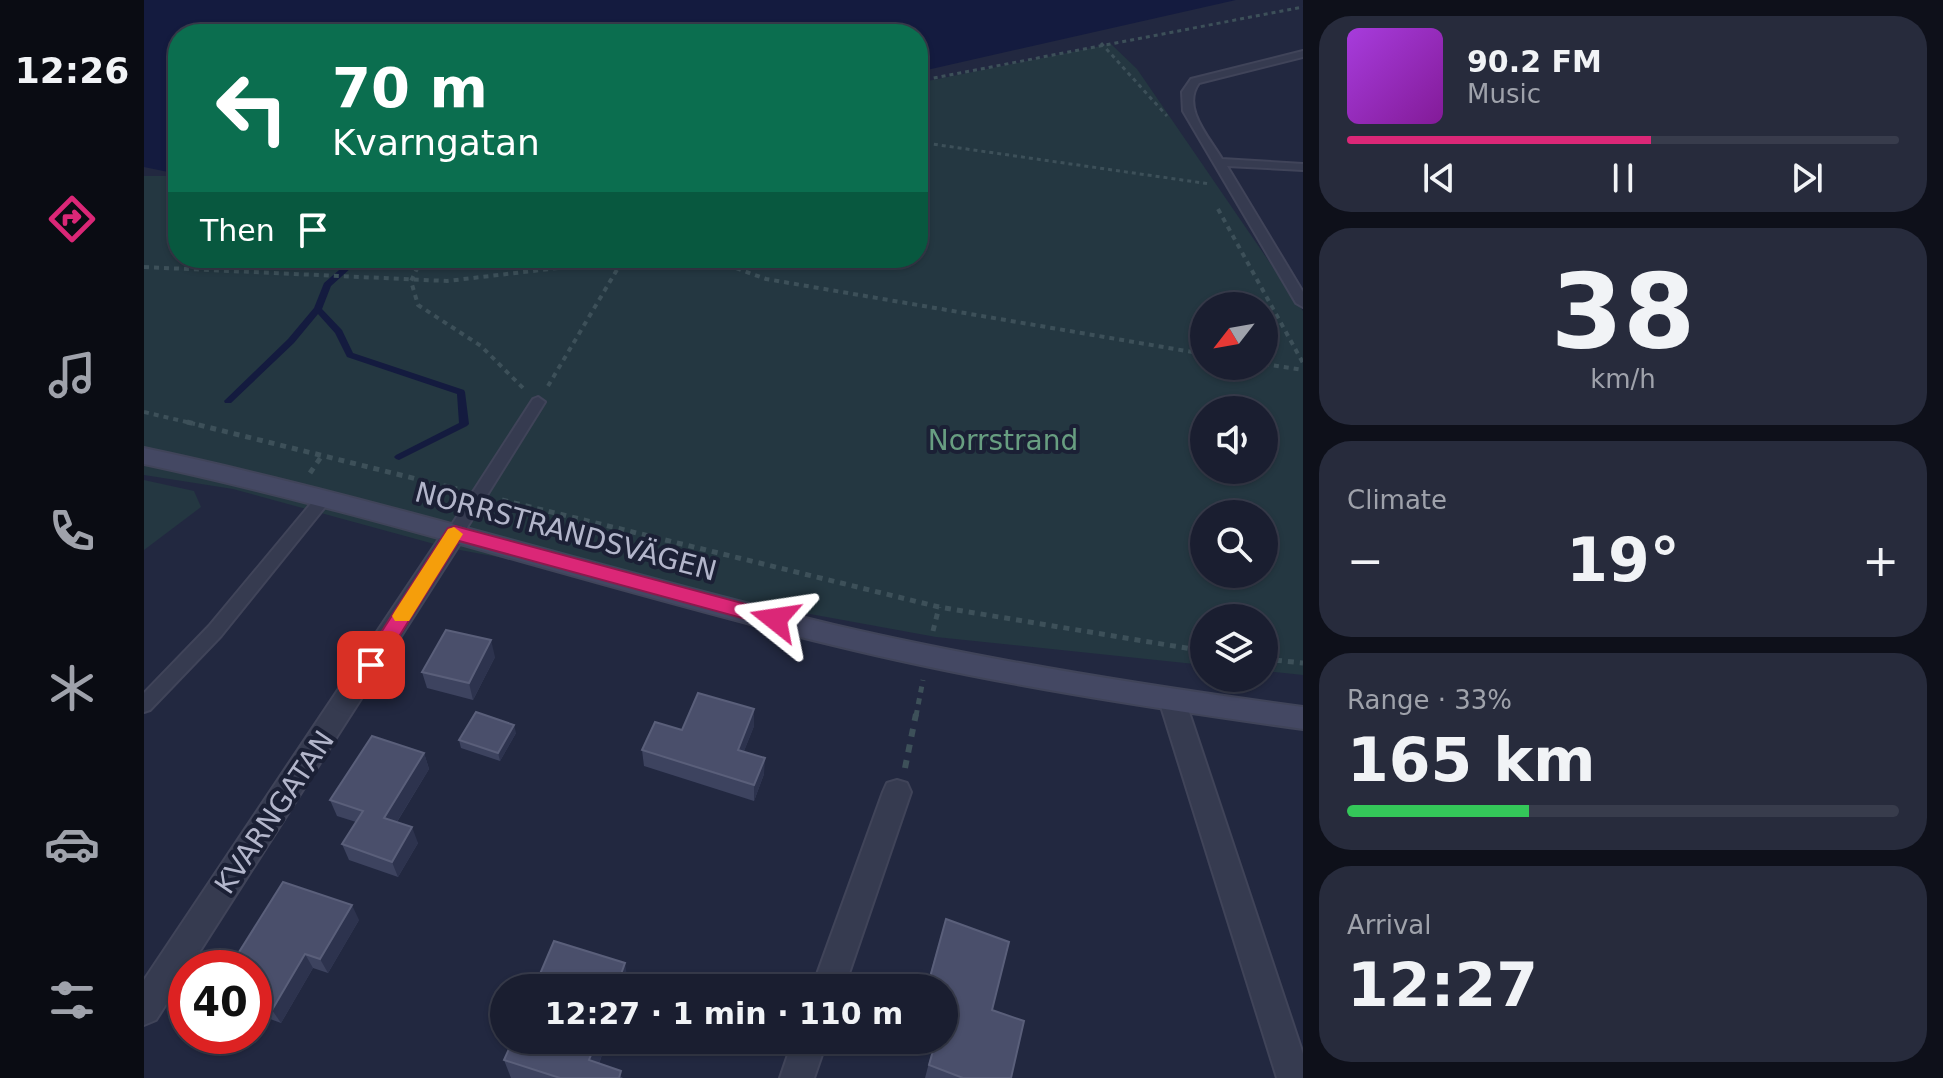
<!DOCTYPE html>
<html lang="en">
<head>
<meta charset="utf-8">
<style>
  body { margin:0; font-family:"DejaVu Sans",sans-serif; background:#272b3c; color:#f1f3f6; height:100vh; display:flex; flex-direction:column; font-size:30px; white-space:nowrap }
  * { box-sizing:border-box; margin:0 }
  p { font-size:26px; color:#9fa2ab }
  .icon { flex:none; width:44px; height:44px; fill:none; stroke:currentColor; stroke-width:2; stroke-linecap:round; stroke-linejoin:round }
  .map { position:relative; flex:1; overflow:hidden }
  .drawer { display:flex; flex-direction:column; gap:16px; padding:16px; background:#0e101a; width:640px }
  .drawer>* { flex:none }
  .guide { position:absolute; left:24px; top:24px; width:760px; height:244px; border-radius:32px; box-shadow:0 2px 6px #0004,0 0 0 2px #383c4c; background:#0b6e4f; color:#fff; overflow:hidden }
  .needle { width:52px; rotate:239deg }
  .fabs { position:absolute; left:1046px; top:292px; display:grid; gap:16px }
  .fabs a { display:grid; place-items:center; width:88px; height:88px; border-radius:50%; background:#1a1e30; box-shadow:0 2px 6px #0004,0 0 0 2px #383c4c; font-size:40px }
  .speed { position:absolute; left:24px; top:950px; display:flex; gap:16px; font-size:40px; font-weight:700; text-align:center }
  .speed>* { display:grid; place-content:center; width:104px; height:104px; border-radius:50%; background:#1a1e30; box-shadow:0 2px 6px #0004,0 0 0 2px #383c4c; line-height:1 }
  .speed .limit { border:12px solid #d22; background:#fff; color:#111 }
  .pin { position:absolute; display:grid; place-items:center; width:68px; height:68px; color:#fff; margin:-34px; border-radius:16px; box-shadow:0 4px 12px #0006 }
  .me { position:absolute; width:88px; margin:-44px; rotate:285deg; stroke-linejoin:round; filter:drop-shadow(0 0 6px #0008) }
  .turn { display:flex; align-items:center; gap:28px; height:168px; padding:0 32px; font-size:36px }
  .turn .icon { width:104px; height:104px; stroke-width:2.5 }
  .turn b { display:block; font-size:56px; line-height:68px }
  .then { display:flex; align-items:center; height:76px; padding:0 32px; background:#0003; gap:16px; font-size:30px }
  .big { font-size:60px; font-weight:600; line-height:1.1 }
  .drawer .tile { flex:1; display:flex; flex-direction:column; justify-content:center; gap:12px; min-width:0; padding:0 28px; border-radius:32px; background:#272b3c }
  .drawer .dial { align-items:center; gap:0 }
  .dial b { font-size:104px; line-height:1 }
  .song { display:flex; align-items:center; gap:24px }
  .cover { width:96px; height:96px; border-radius:12px; background:linear-gradient(135deg,hsl(280 70% 55%),hsl(290 70% 35%)) }
  .played { height:8px; border-radius:4px; background:linear-gradient(90deg,#db2777 55%,#383c4c 55%) }
  .keys { display:flex; justify-content:space-around; direction:ltr }
  .heat { display:flex; justify-content:space-between; align-items:center; font-size:44px; direction:ltr }
  .charge { height:12px; border-radius:6px; background:linear-gradient(90deg,#34c759 33%,#383c4c 0) }
  .trip { position:absolute; left:346px; top:974px; width:468px; height:80px; border-radius:40px; background:#1a1e30; box-shadow:0 2px 6px #0004,0 0 0 2px #383c4c; font-weight:600; line-height:80px; text-align:center }
  main { display:flex; flex:1; min-height:0 }
  .menu { display:flex; flex-direction:column; width:144px; justify-content:space-around; align-items:center; background:#0a0c13; color:#9fa2ab }
  .menu .icon { width:56px; height:56px }
  .menu .active { color:#db2777 }
  .menu b { font-size:36px; color:#f1f3f6 }
  .map>svg:first-child { display:block }
  .green { fill:#243741; fill-rule:evenodd }
  .water { fill:#141b3f }
  .lines { fill:none; stroke-linecap:round; stroke-linejoin:round }
  .stream { fill:#141b3f; fill-rule:evenodd }
  .lane-casing { stroke:#404459; stroke-width:4 }
  .street-casing { stroke:#404459; stroke-width:4 }
  .secondary-casing { stroke:#404459; stroke-width:4 }
  .path-far3 { stroke:#3d5059; stroke-width:3; stroke-dasharray:4 4; stroke-linecap:butt }
  .path-far2 { stroke:#3d5059; stroke-width:4; stroke-dasharray:5 5; stroke-linecap:butt }
  .path-far1 { stroke:#3d5059; stroke-width:5; stroke-dasharray:6 6; stroke-linecap:butt }
  .path { stroke:#3d5059; stroke-width:6; stroke-dasharray:8 8; stroke-linecap:butt }
  .lane { fill:#363b50; fill-rule:evenodd }
  .street { fill:#363b50; fill-rule:evenodd }
  .secondary { fill:#444863; fill-rule:evenodd }
  .wall { fill:#3d435f }
  .shaded-wall { fill:#2d334e }
  .building { fill:#4a4f6b; stroke:#5a5f7a; stroke-width:2 }
  .route { fill:#db2777; stroke:#8e194d; stroke-width:2 }
  .slow { fill:#f59e0b }
  .labels { text-anchor:middle; stroke-width:8; stroke-linejoin:round; paint-order:stroke }
  .park-label { font-size:28px; fill:#689e81; stroke:#1b2035 }
  .street-label { font-size:28px; fill:#b3b6cb; stroke:#1b2035 }
</style>
</head>
<body>
<main>
<nav class="menu">
<b>12:26</b>
<svg class="icon active" aria-label="directions" viewBox="0 0 24 24"><path d="M12 3l9 9-9 9-9-9zM9 14v-3h6M13 9l2 2-2 2"/></svg>
<svg class="icon" aria-label="music" viewBox="0 0 24 24"><path d="M9 18V5l10-2v13"/><circle cx="6" cy="18" r="3"/><circle cx="16" cy="16" r="3"/></svg>
<svg class="icon" aria-label="phone" viewBox="0 0 24 24"><path d="M5 4h4l2 5-3 2q2 4 5 5l2-3 5 2v4C11 20 4 13 5 4z"/></svg>
<svg class="icon" aria-label="climate" viewBox="0 0 24 24"><path d="M12 3v18M4 7l16 10M4 17L20 7"/></svg>
<svg class="icon" aria-label="car" viewBox="0 0 24 24"><path d="M5 17H2v-5l4-1 3-4h7l3 4 3 1v5h-3M9 17h6M6 11h13"/><circle cx="7" cy="17" r="2"/><circle cx="17" cy="17" r="2"/></svg>
<svg class="icon" aria-label="filters" viewBox="0 0 24 24"><path d="M4 7h16M4 17h16"/><circle cx="9" cy="7" r="2"/><circle cx="15" cy="17" r="2"/></svg>
</nav>
<div class="map">
<svg width="1159" height="1078" viewBox="0 0 1159 1078">
  <rect width="100%" height="100%" fill="#222840"/>
  <g class="green">
    <path d="M 967,44 L 993,69 L 1159,311 L 1159,675 L 1120,671 L 1120,618 L 1060,618 L 1060,665 L 792,637 L 305,548 L 89,489 L 0,475 L 0,176 L 34,176 L 34,258 L 774,258 L 774,83 ZM 1060,306 L 1120,306 L 1120,366 L 1060,366 ZM 1060,410 L 1120,410 L 1120,470 L 1060,470 ZM 1060,514 L 1120,514 L 1120,574 L 1060,574 Z"/>
    <polygon points="0,480 50,491 57,507 0,550"/>
  </g>
  <polygon class="water" points="0,0 1092,0 774,72 774,34 34,34 34,174 0,167"/>
  <g class="lines">
    <polygon class="stream" points="209,258 218,258 187,286 178,309 198,330 209,353 320,390 321,392 325,424 323,426 255,460 252,459 250,457 252,455 315,423 313,394 203,357 191,333 174,314 150,343 87,403 81,403 80,401 144,339 170,308 180,283"/>
    <g class="lane-casing">
      <g id="lane">
        <path d="M 1159,51 L 1159,57 L 1055,83 C 1037,107 1065,137 1078,159 L 1159,164 L 1159,170 L 1083,166 L 1159,292 L 1159,307 L 1152,303 L 1039,111 L 1038,92 L 1047,79 Z"/>
        <polygon points="394,397 401,402 317,537 305,537 303,533 305,529 389,399"/>
        <polygon points="180,493 185,494 188,498 185,502 77,636 6,710 0,712 0,693 65,626 175,494"/>
      </g>
    </g>
    <g class="street-casing">
      <g id="street">
        <polygon points="311,524 319,527 323,533 319,539 12,1020 0,1025 0,980 303,527"/>
        <polygon points="1028,689 1038,692 1041,700 1159,1054 1159,1078 1133,1078 1015,700 1018,692"/>
        <polygon points="753,780 763,783 767,792 700,988 668,988 739,792 743,783"/>
        <polygon points="649,1040 683,1040 670,1078 636,1078"/>
      </g>
    </g>
    <g class="secondary-casing">
      <path id="secondary" d="M 0,448 C 232,497 459,570 690,625 C 844,661 1002,686 1159,707 L 1159,729 C 1001,707 844,683 689,645 C 458,589 233,514 0,464 Z"/>
    </g>
    <g class="path-far3">
      <polyline points="957,43 1023,116"/>
      <polyline points="774,81 1159,7"/>
      <polyline points="774,142 1066,184"/>
    </g>
    <g class="path-far2">
      <polyline points="1074,209 1159,363"/>
      <polyline points="278,258 267,281 274,305 337,346 380,389"/>
      <polyline points="564,258 622,279 1060,354"/>
      <polyline points="0,267 303,281 431,266 474,268 480,258"/>
      <polyline points="1120,364 1159,370"/>
      <polyline points="404,386 474,268 531,258"/>
      <polyline points="0,412 51,424"/>
    </g>
    <g class="path-far1">
      <polyline points="43,422 313,489"/>
      <polyline points="166,473 179,454"/>
      <polyline points="358,500 795,607 1060,651"/>
      <polyline points="789,631 795,607"/>
      <polyline points="1120,659 1159,663"/>
      <polyline points="772,716 779,680"/>
    </g>
    <polyline class="path" points="761,768 772,714"/>
    <use href="#lane" class="lane"/>
    <use href="#street" class="street"/>
    <use href="#secondary" class="secondary"/>
  </g>
  <g class="wall">
    <polygon points="351,657 329,700 283,688 278,672"/>
    <polygon points="610,709 610,726 600,751 620,774 610,801 500,766 498,750 538,730"/>
    <polygon points="372,733 356,761 317,748 315,740"/>
    <polygon points="280,753 285,769 253,822 274,843 254,877 205,860 198,844 212,822 193,816 186,800"/>
    <polygon points="802,919 848,1010 867,1078 781,1078 791,1040 800,1040 800,988 782,988"/>
    <polygon points="215,920 184,973 169,968 137,1023 110,1013 110,968"/>
    <polygon points="369,1040 463,1040 455,1064 479,1078 367,1078 360,1060"/>
  </g>
  <g class="shaded-wall">
    <polygon points="347,640 351,657 329,700 325,683"/>
    <polygon points="610,709 610,726 594,766 594,750"/>
    <polygon points="370,725 372,733 356,761 354,753"/>
    <polygon points="280,753 285,769 246,833 240,818"/>
    <polygon points="621,758 620,774 610,801 610,785"/>
    <polygon points="268,827 274,843 254,877 248,862"/>
    <polygon points="208,905 215,920 184,973 176,959"/>
    <polygon points="161,954 169,968 137,1023 128,1010"/>
    <polygon points="481,963 484,983 482,988 472,988"/>
    <polygon points="453,1040 463,1040 450,1078 445,1060"/>
  </g>
  <g class="building">
    <polygon points="302,630 347,640 325,683 278,672"/>
    <polygon points="554,693 610,709 594,750 621,758 610,785 498,750 511,722 538,730"/>
    <polygon points="332,712 370,725 354,753 315,740"/>
    <polygon points="228,736 280,753 240,818 268,827 248,862 198,844 219,811 186,800"/>
    <polygon points="139,882 208,905 176,959 161,954 128,1010 110,1003 110,968 85,968"/>
    <polygon points="802,919 865,942 848,1010 880,1021 867,1078 819,1078 785,1065 792,1040 800,1040 800,1013 806,989 785,981"/>
    <polygon points="410,941 481,963 472,988 390,988"/>
    <polygon points="369,1040 453,1040 445,1060 477,1071 475,1078 416,1078 360,1060"/>
  </g>
  <polygon class="route" points="311,526 631,612 641,619 631,627 315,541 234,670 220,670 217,665 220,659 304,528"/>
  <polygon class="slow" points="310,527 319,534 265,621 251,621 248,616 251,611 304,529"/>
  <g class="labels">
    <g class="park-label">
      <text x="859" y="450">Norrstrand</text>
    </g>
    <g class="street-label">
      <text transform="translate(422 531) rotate(15)" y="10">NORRSTRANDSVÄGEN</text>
      <text transform="translate(130 812) rotate(-56)" y="10">KVARNGATAN</text>
    </g>
  </g>
</svg>
<div class="fabs">
<a><svg class="needle" viewBox="-14 -14 28 28"><path d="M0-13l5 13h-10z" fill="#e53935"/><path d="M0 13l5-13h-10z" fill="#9fa2ab"/></svg></a>
<a><svg class="icon" aria-label="sound" viewBox="0 0 24 24"><path d="M4 9h4l5-4v14l-5-4H4zM17 9q2 3 0 6"/></svg></a>
<a><svg class="icon" aria-label="search" viewBox="0 0 24 24"><circle cx="10" cy="10" r="6"/><path d="M15 15l6 6"/></svg></a>
<a><svg class="icon" aria-label="layers" viewBox="0 0 24 24"><path d="M12 4l9 5-9 5-9-5zM3 14l9 5 9-5"/></svg></a>
</div>
<div class="speed"><div class="limit">40</div></div>
<div class="pin" style="left:227px;top:665px;background:#d93025"><svg class="icon" aria-label="arrive" viewBox="0 0 24 24"><path d="M6 21V4h12l-3 4 3 4H6"/></svg></div>
<svg class="me" style="left:631px;top:619px" viewBox="-20 -20 40 40"><path d="M0-17L14 15 0 8-14 15z" fill="#db2777" stroke="#fff" stroke-width="4"/></svg>
<div class="trip">12:27 · 1 min · 110 m</div>
<div class="guide">
<div class="turn"><svg class="icon" aria-label="left" viewBox="0 0 24 24"><path d="M17 20v-9H6M10 6l-5 5 5 5"/></svg><div><b>70 m</b>Kvarngatan</div></div>
<div class="then">Then<svg class="icon" aria-label="arrive" viewBox="0 0 24 24"><path d="M6 21V4h12l-3 4 3 4H6"/></svg></div>
</div>
</div>
<section class="drawer">
<div class="tile">
<div class="song"><i class="cover"></i><div><b>90.2 FM</b><p>Music</p></div></div>
<div class="played"></div>
<div class="keys"><svg class="icon" aria-label="previous" viewBox="0 0 24 24"><path d="M18 5L8 12l10 7zM5 5v14"/></svg><svg class="icon" aria-label="pause" viewBox="0 0 24 24"><path d="M8 5v14M16 5v14"/></svg><svg class="icon" aria-label="next" viewBox="0 0 24 24"><path d="M6 5l10 7-10 7zM19 5v14"/></svg></div>
</div>
<div class="tile dial"><b>38</b><p>km/h</p></div>
<div class="tile"><p>Climate</p>
<div class="heat"><a>−</a><b class="big">19°</b><a>+</a></div>
</div>
<div class="tile"><p>Range · 33%</p><b class="big">165 km</b><div class="charge"></div></div>
<div class="tile"><p>Arrival</p><b class="big">12:27</b></div>
</section>
</main>
</body>
</html>
